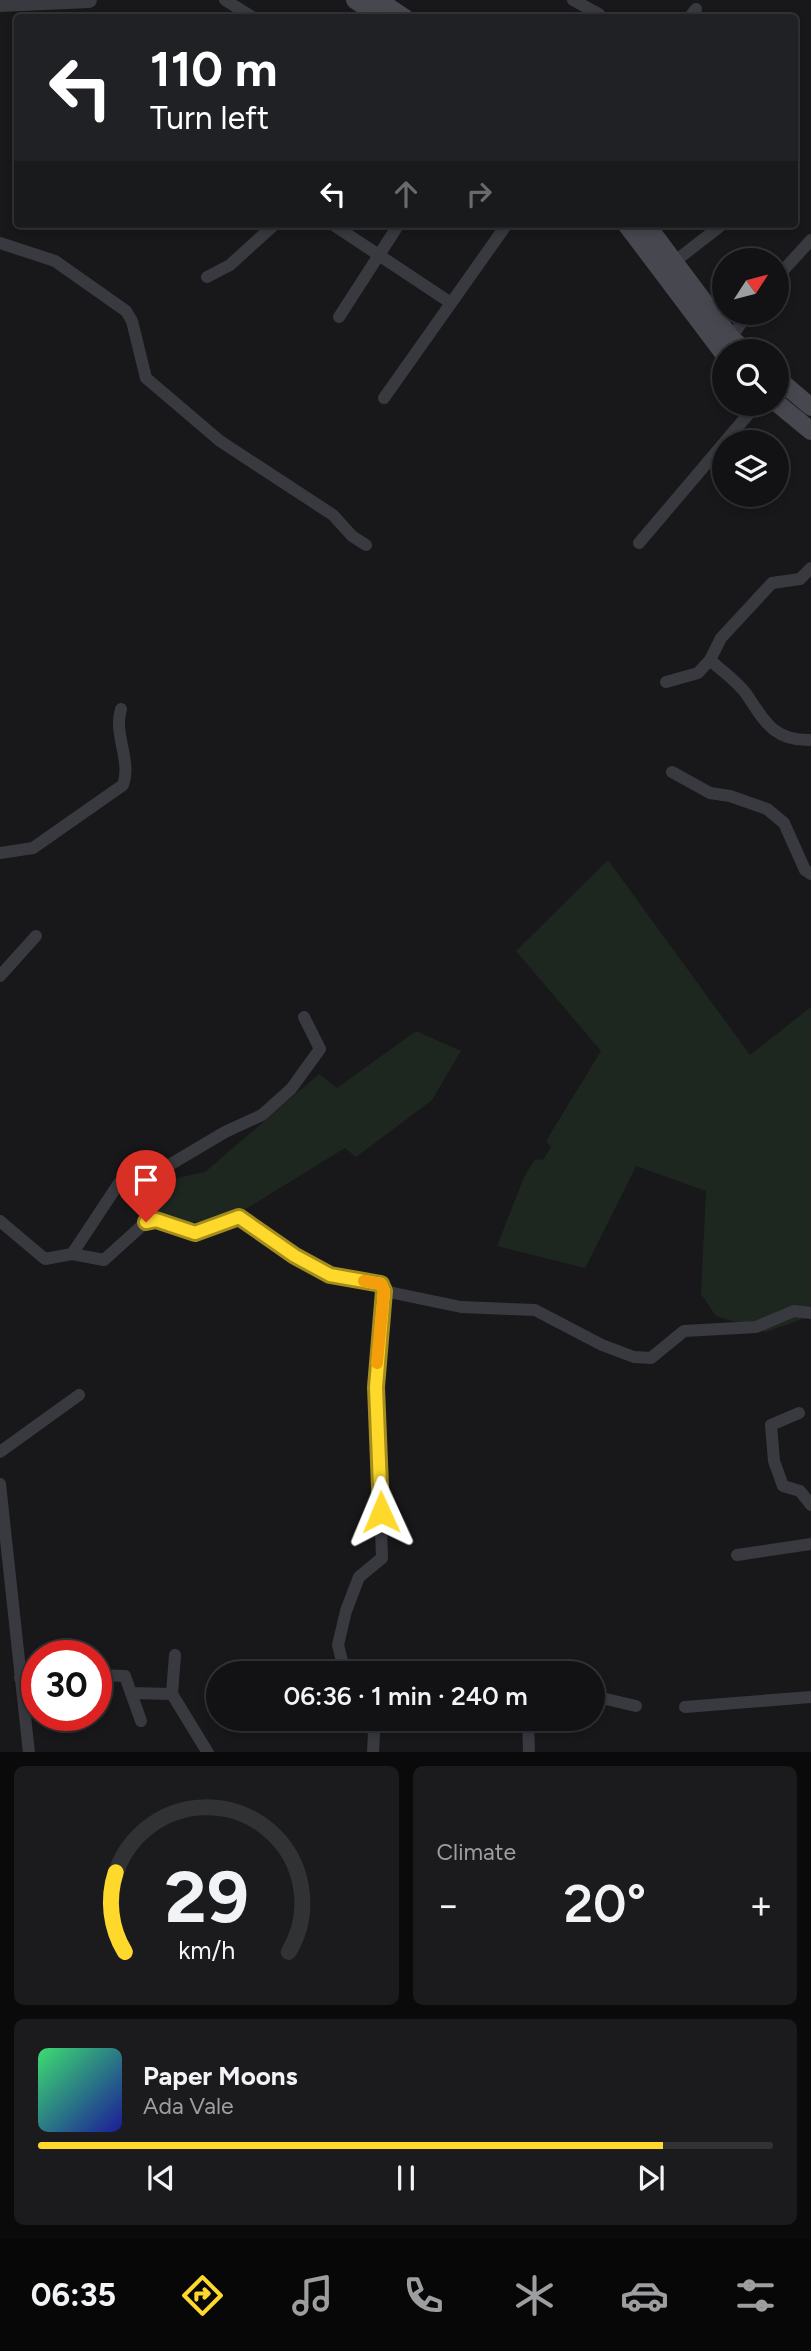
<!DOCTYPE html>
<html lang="en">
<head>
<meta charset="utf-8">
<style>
  body { margin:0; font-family:Figtree,sans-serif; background:#1b1b1d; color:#f1f3f6; height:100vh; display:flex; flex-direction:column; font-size:26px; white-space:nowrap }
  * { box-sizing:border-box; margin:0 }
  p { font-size:23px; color:#9c9ea0 }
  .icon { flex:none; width:38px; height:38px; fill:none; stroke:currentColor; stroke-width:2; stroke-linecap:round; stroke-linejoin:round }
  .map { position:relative; height:1752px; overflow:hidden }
  .side { display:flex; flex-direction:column; gap:14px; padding:14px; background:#0a0a0b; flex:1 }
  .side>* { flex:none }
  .banner { position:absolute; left:14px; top:14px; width:784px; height:214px; border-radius:7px; box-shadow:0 4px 10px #0003,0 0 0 2px #313234; background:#202124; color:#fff; overflow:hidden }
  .needle { width:46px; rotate:54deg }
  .buttons { position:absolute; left:712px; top:248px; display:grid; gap:14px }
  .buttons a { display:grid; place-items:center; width:77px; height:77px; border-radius:50%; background:#121214; box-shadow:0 4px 10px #0003,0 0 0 2px #313234; font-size:35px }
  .speed { position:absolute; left:21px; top:1640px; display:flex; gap:14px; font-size:35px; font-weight:700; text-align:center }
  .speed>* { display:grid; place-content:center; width:91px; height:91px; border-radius:50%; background:#121214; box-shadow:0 4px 10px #0003,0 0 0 2px #313234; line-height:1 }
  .speed .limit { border:10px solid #d22; background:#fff; color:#111 }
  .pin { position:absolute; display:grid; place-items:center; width:60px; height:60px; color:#fff; margin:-72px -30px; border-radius:50% 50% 50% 0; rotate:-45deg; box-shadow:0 0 7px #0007 }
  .pin .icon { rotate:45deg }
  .me { position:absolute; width:77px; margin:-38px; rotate:359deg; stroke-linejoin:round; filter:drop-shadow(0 0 5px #0008) }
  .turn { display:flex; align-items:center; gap:24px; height:147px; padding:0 21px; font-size:32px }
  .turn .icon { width:91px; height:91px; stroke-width:2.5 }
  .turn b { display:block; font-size:49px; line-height:60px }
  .lanes { display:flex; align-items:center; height:66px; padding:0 21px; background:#0003; justify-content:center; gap:35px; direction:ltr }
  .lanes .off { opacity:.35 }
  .big { font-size:52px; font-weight:600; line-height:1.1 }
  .side .tile { flex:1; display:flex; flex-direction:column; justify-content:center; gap:10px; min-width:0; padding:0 24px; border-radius:10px; background:#1b1b1d }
  .side .dial { align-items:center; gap:0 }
  .dial svg { height:182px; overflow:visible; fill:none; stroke:#313234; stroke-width:7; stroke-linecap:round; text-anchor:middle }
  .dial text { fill:#f1f3f6; stroke:none }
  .song { display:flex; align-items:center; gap:21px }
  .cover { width:84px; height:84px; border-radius:10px; background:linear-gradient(135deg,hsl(140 70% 55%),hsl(240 70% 35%)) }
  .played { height:7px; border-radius:4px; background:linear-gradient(90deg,#fed92c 85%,#313234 85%) }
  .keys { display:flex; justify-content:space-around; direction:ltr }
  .heat { display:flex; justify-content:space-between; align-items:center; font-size:38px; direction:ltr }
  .side .tiles { flex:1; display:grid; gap:14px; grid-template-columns:1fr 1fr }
  .tile:last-child { grid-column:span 2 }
  .trip { position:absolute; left:206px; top:1661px; width:399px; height:70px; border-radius:35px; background:#121214; box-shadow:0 4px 10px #0003,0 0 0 2px #313234; font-weight:600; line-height:70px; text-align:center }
  .menu { display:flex; height:112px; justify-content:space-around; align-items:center; background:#070708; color:#9c9ea0 }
  .menu .icon { width:49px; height:49px }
  .menu .on { color:#fed92c }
  .menu b { font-size:32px; color:#f1f3f6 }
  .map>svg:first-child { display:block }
  .green { fill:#1e2620 }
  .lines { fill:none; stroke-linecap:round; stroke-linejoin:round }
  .minor { stroke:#393940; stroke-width:12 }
  .tertiary { stroke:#393940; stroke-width:16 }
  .secondary { stroke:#474750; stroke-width:18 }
  .route-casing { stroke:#a58d1d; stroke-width:18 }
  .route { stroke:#fed92c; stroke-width:12 }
  .slow { stroke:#f59e0b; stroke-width:12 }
</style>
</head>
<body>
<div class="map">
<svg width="811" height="1753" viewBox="0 0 811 1753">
  <rect width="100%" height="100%" fill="#18181b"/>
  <g class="green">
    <polygon points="608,860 750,1055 811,1007 811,1316 766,1332 716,1316 701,1294 706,1191 636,1166 585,1268 497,1246 524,1177 535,1159 543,1160 551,1147 546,1141 601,1051 516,951"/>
    <polygon points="416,1031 461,1051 432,1100 356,1157 345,1148 241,1212 190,1223 150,1210 159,1182 205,1172 319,1074 337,1088"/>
  </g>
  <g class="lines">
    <g class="minor">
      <polyline points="225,0 254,18"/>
      <polyline points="573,0 599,14 597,18"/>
      <polyline points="689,18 696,9"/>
      <polyline points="332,224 451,303"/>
      <polyline points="0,243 55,261 126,311 132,321 146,378 220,441 333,515 352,536 366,545"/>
      <polyline points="674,262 723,224"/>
      <polyline points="207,277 230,265 275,224"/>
      <polyline points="777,277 811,240"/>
      <polyline points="339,317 399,224"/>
      <polyline points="731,338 748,313"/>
      <polyline points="384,398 507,224"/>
      <polyline points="639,543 757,404"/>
      <path d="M 710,660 C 722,671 738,682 747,695 C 765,722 774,741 811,740"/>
      <polyline points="666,682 698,673 710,660 721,638 772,583 800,579 811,568"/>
      <polyline points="672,772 710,793 730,796 767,809 784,823 805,870 811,874"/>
      <path d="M 0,853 L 33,848 L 123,785 C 132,761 113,734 121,709"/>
      <polyline points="0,976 36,936"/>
      <polyline points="0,1221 45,1259 72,1254 104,1260 146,1222 156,1220 195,1233 239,1217 295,1256 330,1275 381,1284 384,1291 461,1307 535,1310 602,1345 634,1357 651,1358 684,1331 756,1327 794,1311 811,1313"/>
      <polyline points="72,1254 119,1183 136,1172 166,1167 225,1132 262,1115 291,1089 320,1049 304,1017"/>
      <polyline points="799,1413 771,1425 774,1461 783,1486 800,1491 811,1505"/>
      <polyline points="0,1452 79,1395"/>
      <polyline points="0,1484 29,1753"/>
      <polyline points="737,1555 811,1544"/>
      <polyline points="175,1655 172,1694 208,1753"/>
      <polyline points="345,1673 338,1645 346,1611 359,1577 382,1558 376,1387 384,1291"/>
      <polyline points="96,1675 125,1676 141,1721"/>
      <polyline points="20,1678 37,1677"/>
      <polyline points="131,1693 172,1694"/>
      <polyline points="593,1696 636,1706"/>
      <polyline points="685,1707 811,1697"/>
      <polyline points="364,1718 374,1732 373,1753"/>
      <polyline points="528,1718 529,1753"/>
      <polyline points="369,1723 382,1718"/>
    </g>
    <polyline class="tertiary" points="0,4 89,0"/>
    <g class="secondary">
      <polyline points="355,0 382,18"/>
      <polyline points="378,0 405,18"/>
      <polyline points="626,224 724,354"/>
      <polyline points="646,224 731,338 747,352"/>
      <polyline points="777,378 811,407"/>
      <polyline points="777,403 811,431"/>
    </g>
  </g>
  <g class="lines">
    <g class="route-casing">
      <polyline id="route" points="146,1222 156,1220 195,1233 239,1217 295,1256 330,1275 381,1284 384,1291 376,1387 381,1512"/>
    </g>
    <use href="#route" class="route"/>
    <polyline class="slow" points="364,1281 381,1284 384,1291 377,1363"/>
  </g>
</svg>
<div class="buttons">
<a><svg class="needle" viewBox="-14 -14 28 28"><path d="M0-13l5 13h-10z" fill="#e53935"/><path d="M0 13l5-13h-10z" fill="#9c9ea0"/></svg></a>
<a><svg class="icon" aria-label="search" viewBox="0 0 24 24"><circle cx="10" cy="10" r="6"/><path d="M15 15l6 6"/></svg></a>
<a><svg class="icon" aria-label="layers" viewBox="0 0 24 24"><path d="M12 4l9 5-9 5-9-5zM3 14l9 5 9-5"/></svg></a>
</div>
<div class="speed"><div class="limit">30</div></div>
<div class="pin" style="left:146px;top:1222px;background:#d93025"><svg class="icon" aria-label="arrive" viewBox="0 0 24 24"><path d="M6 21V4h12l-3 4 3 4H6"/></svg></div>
<svg class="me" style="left:381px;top:1512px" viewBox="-20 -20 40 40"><path d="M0-17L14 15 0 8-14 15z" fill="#fed92c" stroke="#fff" stroke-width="4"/></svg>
<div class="trip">06:36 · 1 min · 240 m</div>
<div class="banner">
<div class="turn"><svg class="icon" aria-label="left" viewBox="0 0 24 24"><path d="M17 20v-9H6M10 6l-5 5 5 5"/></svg><div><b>110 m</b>Turn left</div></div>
<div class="lanes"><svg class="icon" aria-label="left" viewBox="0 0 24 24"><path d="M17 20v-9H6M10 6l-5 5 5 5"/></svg><svg class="icon off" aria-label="ahead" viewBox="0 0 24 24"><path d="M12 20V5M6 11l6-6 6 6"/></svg><svg class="icon off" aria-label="right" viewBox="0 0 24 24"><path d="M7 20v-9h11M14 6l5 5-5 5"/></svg></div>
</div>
</div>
<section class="side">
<div class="tiles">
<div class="tile dial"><svg viewBox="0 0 100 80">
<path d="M14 69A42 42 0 1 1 86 69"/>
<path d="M14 69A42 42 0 0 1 10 34" stroke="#fed92c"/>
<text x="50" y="56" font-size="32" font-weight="700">29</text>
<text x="50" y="72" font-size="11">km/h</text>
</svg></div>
<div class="tile"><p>Climate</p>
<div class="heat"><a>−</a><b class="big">20°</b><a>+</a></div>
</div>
<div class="tile">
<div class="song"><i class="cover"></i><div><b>Paper Moons</b><p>Ada Vale</p></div></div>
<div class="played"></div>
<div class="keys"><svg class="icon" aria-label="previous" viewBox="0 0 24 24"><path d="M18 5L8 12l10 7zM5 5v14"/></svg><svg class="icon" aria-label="pause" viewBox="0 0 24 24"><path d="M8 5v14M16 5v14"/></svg><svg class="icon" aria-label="next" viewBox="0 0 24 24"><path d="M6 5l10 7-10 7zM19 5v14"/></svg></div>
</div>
</div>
</section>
<nav class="menu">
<b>06:35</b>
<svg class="icon on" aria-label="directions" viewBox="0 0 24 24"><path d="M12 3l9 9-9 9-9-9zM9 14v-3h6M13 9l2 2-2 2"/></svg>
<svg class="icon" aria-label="music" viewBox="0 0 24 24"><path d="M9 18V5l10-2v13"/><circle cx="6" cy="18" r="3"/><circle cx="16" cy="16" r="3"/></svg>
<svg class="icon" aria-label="phone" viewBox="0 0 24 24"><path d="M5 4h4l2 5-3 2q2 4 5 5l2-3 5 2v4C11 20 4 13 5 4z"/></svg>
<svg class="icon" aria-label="climate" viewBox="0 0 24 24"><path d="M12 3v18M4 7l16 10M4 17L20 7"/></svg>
<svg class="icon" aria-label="car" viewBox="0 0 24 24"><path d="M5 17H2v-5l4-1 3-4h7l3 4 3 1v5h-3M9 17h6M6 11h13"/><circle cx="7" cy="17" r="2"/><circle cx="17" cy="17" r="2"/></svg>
<svg class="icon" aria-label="filters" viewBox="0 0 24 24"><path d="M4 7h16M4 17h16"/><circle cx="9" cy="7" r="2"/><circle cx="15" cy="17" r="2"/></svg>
</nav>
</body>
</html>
